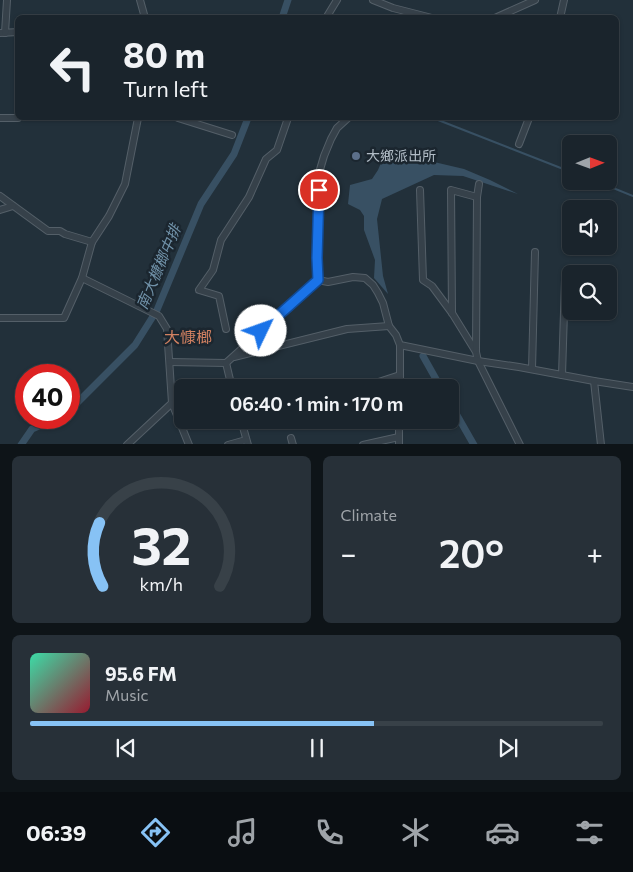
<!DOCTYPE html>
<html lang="en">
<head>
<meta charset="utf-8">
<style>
  body { margin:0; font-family:Commissioner,"Noto Sans TC",sans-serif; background:#273038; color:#f1f3f6; height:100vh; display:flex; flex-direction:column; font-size:19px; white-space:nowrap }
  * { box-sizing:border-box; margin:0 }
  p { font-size:16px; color:#9fa4a9 }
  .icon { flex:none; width:28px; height:28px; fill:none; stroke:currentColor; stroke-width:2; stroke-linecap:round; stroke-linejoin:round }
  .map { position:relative; height:444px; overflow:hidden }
  .panel { display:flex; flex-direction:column; gap:12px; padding:12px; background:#0e1418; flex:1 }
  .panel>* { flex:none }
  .guide { position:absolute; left:15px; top:15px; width:604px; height:105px; border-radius:8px; box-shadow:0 1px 4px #0004,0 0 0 1px #384148; background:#1a242c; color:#f1f3f6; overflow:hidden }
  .needle { width:32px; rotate:89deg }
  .buttons { position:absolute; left:562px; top:135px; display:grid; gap:10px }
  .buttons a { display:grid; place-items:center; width:55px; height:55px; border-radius:8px; background:#1a242c; box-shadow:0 1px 4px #0004,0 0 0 1px #384148; font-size:25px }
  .speed { position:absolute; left:15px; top:364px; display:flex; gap:10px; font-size:25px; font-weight:700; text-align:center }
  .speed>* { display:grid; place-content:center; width:65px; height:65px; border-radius:50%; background:#1a242c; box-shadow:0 1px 4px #0004,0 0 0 1px #384148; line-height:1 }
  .speed .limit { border:8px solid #d22; background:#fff; color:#111 }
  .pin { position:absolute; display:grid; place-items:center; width:42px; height:42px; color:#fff; margin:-21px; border:2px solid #fff; border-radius:50%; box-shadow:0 1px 5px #0007 }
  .me { position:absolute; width:55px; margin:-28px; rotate:48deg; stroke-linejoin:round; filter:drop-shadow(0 0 4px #0008) }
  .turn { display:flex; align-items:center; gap:18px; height:105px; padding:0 25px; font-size:22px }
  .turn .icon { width:65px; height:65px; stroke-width:2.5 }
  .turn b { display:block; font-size:35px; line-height:42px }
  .big { font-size:38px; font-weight:600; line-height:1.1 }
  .panel .card { flex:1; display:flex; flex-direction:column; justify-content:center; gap:8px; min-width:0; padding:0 18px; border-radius:8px; background:#273038 }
  .panel .dial { align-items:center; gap:0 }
  .dial svg { height:130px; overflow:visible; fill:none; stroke:#384148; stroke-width:7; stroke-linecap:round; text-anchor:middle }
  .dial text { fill:#f1f3f6; stroke:none }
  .song { display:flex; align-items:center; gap:15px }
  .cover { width:60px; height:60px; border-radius:8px; background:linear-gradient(135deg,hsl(160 70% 55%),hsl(350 70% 35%)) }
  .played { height:5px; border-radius:2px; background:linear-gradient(90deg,#87c2f5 60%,#384148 60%) }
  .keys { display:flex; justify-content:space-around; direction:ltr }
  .heat { display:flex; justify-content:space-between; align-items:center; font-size:28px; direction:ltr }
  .panel .tiles { flex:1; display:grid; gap:12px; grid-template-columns:1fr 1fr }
  .card:last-child { grid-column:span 2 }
  .trip { position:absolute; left:174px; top:379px; width:285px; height:50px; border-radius:8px; background:#1a242c; box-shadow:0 1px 4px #0004,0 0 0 1px #384148; font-weight:600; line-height:50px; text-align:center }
  .tabs { display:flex; height:80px; justify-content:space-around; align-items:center; background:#0a0e12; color:#9fa4a9 }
  .tabs .icon { width:35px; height:35px }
  .tabs .active { color:#87c2f5 }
  .tabs b { font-size:22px; color:#f1f3f6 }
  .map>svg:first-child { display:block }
  .water { fill:#385063 }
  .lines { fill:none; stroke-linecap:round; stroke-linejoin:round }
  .stream { stroke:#385063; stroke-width:2 }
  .canal { stroke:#385063; stroke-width:7 }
  .minor-casing { stroke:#545f68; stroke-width:8 }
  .minor { stroke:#36414a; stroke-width:6 }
  .route-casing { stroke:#114b97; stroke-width:12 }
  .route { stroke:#1a73e8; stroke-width:9 }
  .service-dot { fill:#5c6f8a; stroke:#1b262f; stroke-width:2 }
  .labels { text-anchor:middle; stroke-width:5; stroke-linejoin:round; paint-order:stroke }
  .poi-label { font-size:14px; fill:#b1bcc6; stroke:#1b262f; text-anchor:start }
  .water-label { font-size:15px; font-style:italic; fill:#7192a9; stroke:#1b262f }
  .quarter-label { font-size:16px; fill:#d18161; stroke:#1b262f }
</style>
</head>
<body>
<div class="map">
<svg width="633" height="445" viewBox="0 0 633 445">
  <rect width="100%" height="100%" fill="#22303a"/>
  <polygon class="water" points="386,151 408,160 417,158 464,169 490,180 518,194 463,176 434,175 382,199 377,219 383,276 388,294 374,278 375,260 364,230 364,216 360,210 348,204 350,185 372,179 378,170"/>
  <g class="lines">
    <g class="stream">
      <polyline points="433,118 571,172"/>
      <polyline points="596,181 633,196"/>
    </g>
    <g class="canal">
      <polyline points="282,18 288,0"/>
      <polyline points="423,356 441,388"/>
      <polyline points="450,403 474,445"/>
      <polyline points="69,411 135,345 157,310 201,204 234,154 248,118"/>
      <polyline points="21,445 32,429 57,418"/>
    </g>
    <g class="minor-casing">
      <g id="minor">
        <polyline points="140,0 145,18"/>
        <polyline points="373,0 393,8 432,18"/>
        <polyline points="326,18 337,0"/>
        <polyline points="495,18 535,0"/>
        <polyline points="560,18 564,0"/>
        <polyline points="0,33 18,32"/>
        <polyline points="5,33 7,0"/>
        <polyline points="0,118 18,118"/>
        <polyline points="178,118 232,135"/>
        <polyline points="519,144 529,118"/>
        <polyline points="420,190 423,280 432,286 452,313 476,352 478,361 520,445"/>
        <polyline points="0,196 48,231 60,231 65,234 92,242"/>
        <polyline points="0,210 13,206"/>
        <polyline points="82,278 159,316 167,329 172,403 127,445"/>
        <polyline points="318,280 328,282 353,277 365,278 373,285 378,293 383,303 389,326 396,335 400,345 478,361 519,367 594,381 633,387"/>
        <polyline points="318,280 317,258 319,173 324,156 331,139 337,128 348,118"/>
        <polyline points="452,313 451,190 477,197"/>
        <polyline points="0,318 64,318 82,278 92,242 109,216 125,184 138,118"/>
        <polyline points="226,329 219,296 199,290 213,270 221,240 249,197 266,159 277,150 288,118"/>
        <polyline points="476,350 477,197 479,184"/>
        <polyline points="234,357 347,329 389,326"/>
        <polyline points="170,362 226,363 318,280"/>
        <polyline points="226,363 232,388"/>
        <polyline points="532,369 535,252"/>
        <polyline points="562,375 565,280"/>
        <polyline points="594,381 601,445"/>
        <polyline points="305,388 315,385 316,388"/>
        <polyline points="360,388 400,375"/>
        <polyline points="400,388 400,345"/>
        <polyline points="172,403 189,445"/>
        <polyline points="241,420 248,445"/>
        <polyline points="291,438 293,445"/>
        <polyline points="228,445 246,440"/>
        <polyline points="363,445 399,437"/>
        <polyline points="399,445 399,420"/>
      </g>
    </g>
    <use href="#minor" class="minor"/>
  </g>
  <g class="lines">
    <g class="route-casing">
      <polyline id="route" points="261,331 318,280 317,258 319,190"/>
    </g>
    <use href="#route" class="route"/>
  </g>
  <circle class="service-dot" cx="356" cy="156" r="5"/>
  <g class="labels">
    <g class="poi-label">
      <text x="366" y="161">大鄉派出所</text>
    </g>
    <g class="water-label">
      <text transform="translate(159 267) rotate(-67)" y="5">南大槺榔中排</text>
    </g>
    <g class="quarter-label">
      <text x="188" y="343">大慷榔</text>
    </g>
  </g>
</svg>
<div class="buttons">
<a><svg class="needle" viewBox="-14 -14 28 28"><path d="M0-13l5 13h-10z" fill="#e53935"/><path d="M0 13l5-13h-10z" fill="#9fa4a9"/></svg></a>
<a><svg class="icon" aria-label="sound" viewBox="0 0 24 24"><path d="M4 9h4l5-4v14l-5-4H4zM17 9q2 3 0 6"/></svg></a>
<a><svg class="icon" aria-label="search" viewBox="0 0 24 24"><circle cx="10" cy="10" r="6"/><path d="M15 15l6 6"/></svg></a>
</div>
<div class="speed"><div class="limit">40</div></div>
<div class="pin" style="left:319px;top:190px;background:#d93025"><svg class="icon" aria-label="arrive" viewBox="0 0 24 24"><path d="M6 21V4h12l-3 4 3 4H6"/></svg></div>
<svg class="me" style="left:261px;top:331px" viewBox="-20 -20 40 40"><circle r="19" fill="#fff"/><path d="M0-13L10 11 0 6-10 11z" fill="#1a73e8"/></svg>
<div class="trip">06:40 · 1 min · 170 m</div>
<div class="guide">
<div class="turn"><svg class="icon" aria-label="left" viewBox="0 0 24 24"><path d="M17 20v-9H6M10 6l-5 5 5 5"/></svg><div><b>80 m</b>Turn left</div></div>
</div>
</div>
<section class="panel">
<div class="tiles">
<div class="card dial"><svg viewBox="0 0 100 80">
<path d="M14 69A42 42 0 1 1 86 69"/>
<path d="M14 69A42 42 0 0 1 12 30" stroke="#87c2f5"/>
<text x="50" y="56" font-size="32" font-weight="700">32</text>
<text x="50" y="72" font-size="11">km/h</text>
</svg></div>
<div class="card"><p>Climate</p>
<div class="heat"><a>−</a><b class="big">20°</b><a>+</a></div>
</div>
<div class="card">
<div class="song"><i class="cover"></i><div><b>95.6 FM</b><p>Music</p></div></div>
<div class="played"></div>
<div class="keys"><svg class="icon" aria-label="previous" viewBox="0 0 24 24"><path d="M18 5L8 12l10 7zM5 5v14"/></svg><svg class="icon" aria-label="pause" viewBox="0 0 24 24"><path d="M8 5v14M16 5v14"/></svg><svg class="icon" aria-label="next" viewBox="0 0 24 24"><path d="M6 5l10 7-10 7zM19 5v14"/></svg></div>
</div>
</div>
</section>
<nav class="tabs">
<b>06:39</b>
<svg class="icon active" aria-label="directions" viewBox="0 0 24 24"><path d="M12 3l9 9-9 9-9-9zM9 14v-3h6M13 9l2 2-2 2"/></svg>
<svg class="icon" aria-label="music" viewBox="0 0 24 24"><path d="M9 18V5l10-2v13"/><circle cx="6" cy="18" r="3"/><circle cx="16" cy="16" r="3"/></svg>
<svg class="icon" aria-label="phone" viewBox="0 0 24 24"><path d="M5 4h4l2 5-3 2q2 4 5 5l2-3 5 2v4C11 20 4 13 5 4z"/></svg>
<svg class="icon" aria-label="climate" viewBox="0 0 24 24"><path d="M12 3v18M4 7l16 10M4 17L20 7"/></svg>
<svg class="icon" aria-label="car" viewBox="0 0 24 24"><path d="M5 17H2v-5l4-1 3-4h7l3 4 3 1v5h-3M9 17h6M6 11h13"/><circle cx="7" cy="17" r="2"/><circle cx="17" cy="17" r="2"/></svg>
<svg class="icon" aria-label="filters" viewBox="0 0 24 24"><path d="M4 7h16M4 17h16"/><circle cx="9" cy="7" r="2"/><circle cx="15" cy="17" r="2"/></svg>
</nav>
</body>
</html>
